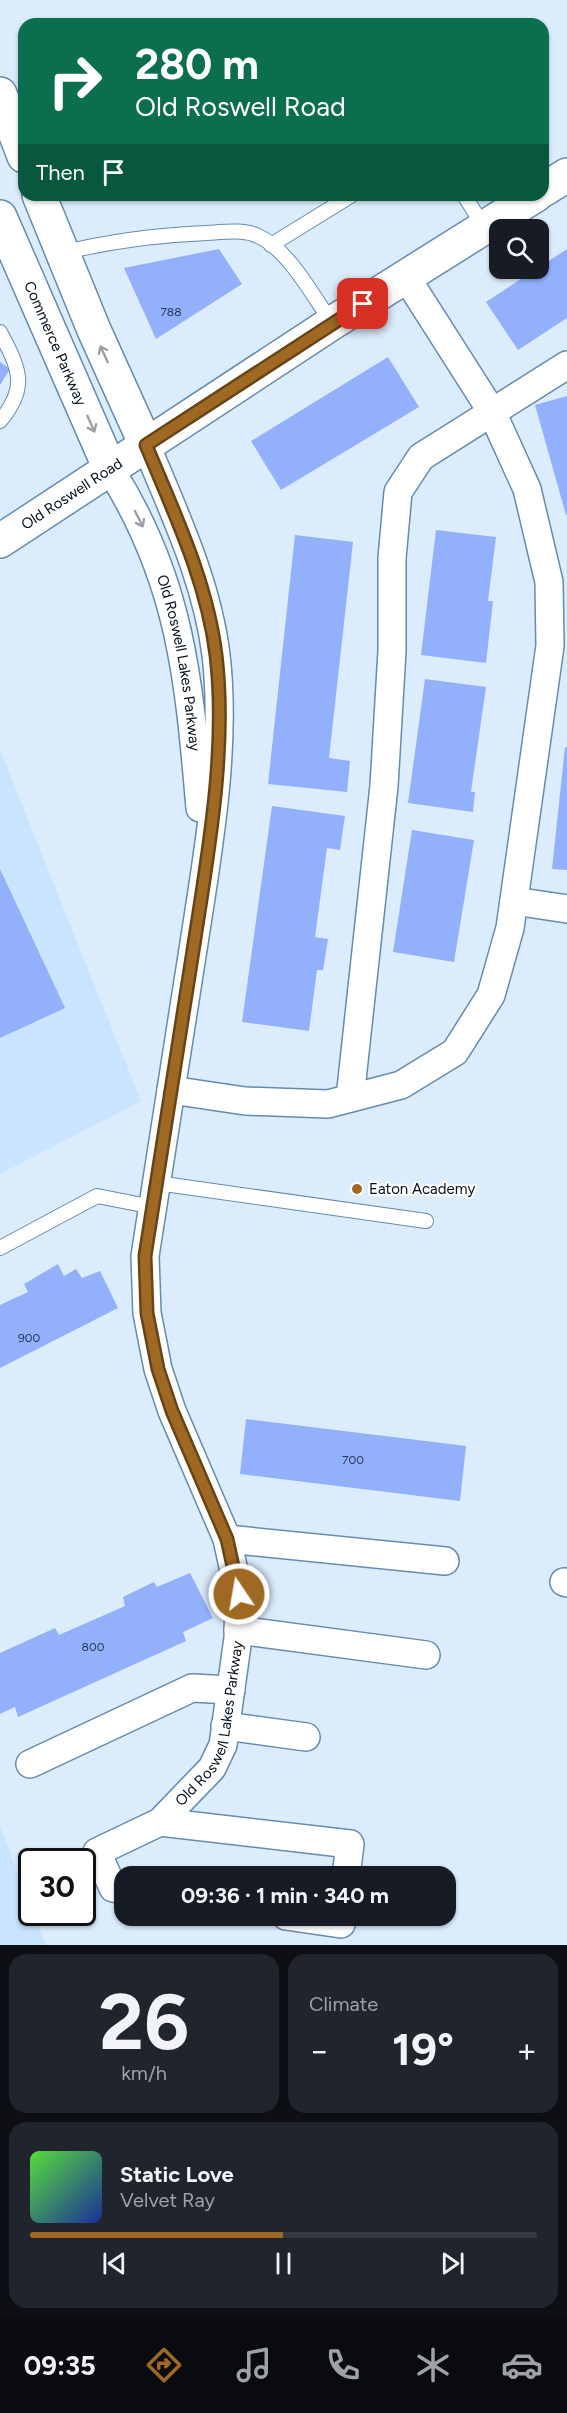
<!DOCTYPE html>
<html lang="en">
<head>
<meta charset="utf-8">
<style>
  body { margin:0; font-family:Figtree,sans-serif; background:#20242c; color:#f1f3f6; height:100vh; display:flex; flex-direction:column; font-size:22px; white-space:nowrap }
  * { box-sizing:border-box; margin:0 }
  p { font-size:20px; color:#9ea1a6 }
  .icon { flex:none; width:33px; height:33px; fill:none; stroke:currentColor; stroke-width:2; stroke-linecap:round; stroke-linejoin:round }
  .map { position:relative; height:1945px; overflow:hidden }
  .side { display:flex; flex-direction:column; gap:9px; padding:9px; background:#0d0f14; flex:1 }
  .side>* { flex:none }
  .hud { position:absolute; left:18px; top:18px; width:531px; height:183px; border-radius:18px; box-shadow:0 2px 4px #0004; background:#0b6e4f; color:#fff; overflow:hidden }
  .controls { position:absolute; left:489px; top:219px; display:grid; gap:12px }
  .controls a { display:grid; place-items:center; width:60px; height:60px; border-radius:12px; background:#171b24; box-shadow:0 2px 4px #0004; font-size:30px }
  .speed { position:absolute; left:18px; top:1848px; display:flex; gap:12px; font-size:30px; font-weight:700; text-align:center }
  .speed>* { display:grid; place-content:center; width:78px; height:78px; border-radius:50%; background:#171b24; box-shadow:0 2px 4px #0004; line-height:1 }
  .speed .limit { border:3px solid #111; border-radius:9px; background:#fff; color:#111 }
  .pin { position:absolute; display:grid; place-items:center; width:51px; height:51px; color:#fff; margin:-26px; border-radius:12px; box-shadow:0 3px 9px #0006 }
  .me { position:absolute; width:66px; margin:-33px; rotate:348deg; stroke-linejoin:round; filter:drop-shadow(0 0 4px #0008) }
  .turn { display:flex; align-items:center; gap:21px; height:126px; padding:0 18px; font-size:27px }
  .turn .icon { width:78px; height:78px; stroke-width:2.5 }
  .turn b { display:block; font-size:42px; line-height:51px }
  .then { display:flex; align-items:center; height:57px; padding:0 18px; background:#0003; gap:12px; font-size:22px }
  .big { font-size:45px; font-weight:700; line-height:1.1 }
  .side .widget { flex:1; display:flex; flex-direction:column; justify-content:center; gap:9px; min-width:0; padding:0 21px; border-radius:18px; background:#20242c }
  .side .dial { align-items:center; gap:0 }
  .dial b { font-size:78px; line-height:1 }
  .song { display:flex; align-items:center; gap:18px }
  .cover { width:72px; height:72px; border-radius:9px; background:linear-gradient(135deg,hsl(110 70% 55%),hsl(230 70% 35%)) }
  .played { height:6px; border-radius:3px; background:linear-gradient(90deg,#9f6823 50%,#363941 50%) }
  .keys { display:flex; justify-content:space-around; direction:ltr }
  .heat { display:flex; justify-content:space-between; align-items:center; font-size:33px; direction:ltr }
  .side .tiles { flex:1; display:grid; gap:9px; grid-template-columns:1fr 1fr }
  .widget:last-child { grid-column:span 2 }
  .trip { position:absolute; left:114px; top:1866px; width:342px; height:60px; border-radius:18px; background:#171b24; box-shadow:0 2px 4px #0004; font-weight:700; line-height:60px; text-align:center }
  .menu { display:flex; height:96px; justify-content:space-around; align-items:center; background:#090b0e; color:#9ea1a6 }
  .menu .icon { width:42px; height:42px }
  .menu .current { color:#9f6823 }
  .menu b { font-size:27px; color:#f1f3f6 }
  .map>svg:first-child { display:block }
  .built { fill:#c8e4ff }
  .building { fill:#92b0fc }
  .lines { fill:none; stroke-linecap:round; stroke-linejoin:round }
  .service-casing { stroke:#658baf; stroke-width:16 }
  .minor-casing { stroke:#658baf; stroke-width:30 }
  .tertiary-casing { stroke:#658baf; stroke-width:36 }
  .service { stroke:#fff; stroke-width:14 }
  .minor { stroke:#fff; stroke-width:27 }
  .tertiary { stroke:#fff; stroke-width:33 }
  .oneway { stroke:#9a9fa5 }
  .route-casing { stroke:#674417; stroke-width:15 }
  .route { stroke:#9f6823; stroke-width:10 }
  .poi-dot { fill:#9f6823; stroke:#fff; stroke-width:2 }
  .labels { text-anchor:middle; stroke-width:4.5; stroke-linejoin:round; paint-order:stroke }
  .number-label { font-size:12px; fill:#273855 }
  .street-label { font-size:15px; fill:#03101d; stroke:#fff }
  .poi-label { font-size:15px; fill:#03101d; stroke:#fff; text-anchor:start }
</style>
</head>
<body>
<div class="map">
<svg width="567" height="1945" viewBox="0 0 567 1945">
  <rect width="100%" height="100%" fill="#dbecfc"/>
  <g class="built">
    <polygon points="0,750 141,1101 0,1174"/>
    <polygon points="0,1826 32,1912 33,1913 46,1945 0,1945"/>
  </g>
  <g class="building">
    <polygon points="219,249 242,284 156,339 124,268"/>
    <polygon points="567,249 567,318 518,350 486,302"/>
    <polygon points="388,357 419,407 281,490 251,441"/>
    <polygon points="0,362 10,369 0,385"/>
    <polygon points="567,396 567,515 566,515 535,405"/>
    <polygon points="436,530 496,537 488,601 493,601 486,663 421,655"/>
    <polygon points="295,535 353,542 329,758 350,761 347,792 268,784"/>
    <polygon points="425,679 486,687 471,792 475,792 473,812 408,803"/>
    <polygon points="565,747 567,747 567,870 552,869"/>
    <polygon points="272,806 345,816 340,850 327,848 315,937 328,939 323,970 317,970 309,1031 242,1022"/>
    <polygon points="412,830 474,840 454,962 393,952"/>
    <polygon points="0,869 65,1008 0,1038"/>
    <polygon points="58,1264 64,1276 76,1269 82,1278 100,1271 118,1308 0,1368 0,1305 28,1292 24,1284"/>
    <polygon points="246,1419 466,1446 460,1501 240,1474"/>
    <polygon points="190,1573 213,1618 183,1632 186,1641 18,1717 15,1707 0,1714 0,1653 55,1628 59,1635 125,1606 123,1597 154,1582 157,1587"/>
  </g>
  <g class="lines">
    <g class="service-casing">
      <g id="service">
        <polyline points="464,195 484,227"/>
        <polyline points="271,245 352,195"/>
        <path d="M 62,253 C 110,241 157,235 207,233 C 223,232 244,229 258,236 C 288,249 313,296 332,323"/>
        <path d="M 0,332 C 19,368 29,387 0,421"/>
        <polyline points="157,1183 426,1221"/>
        <polyline points="0,1248 97,1196 153,1207"/>
      </g>
    </g>
    <g class="minor-casing">
      <g id="minor">
        <path id="s1" d="M 110,469 C 181,581 189,680 200,808"/>
        <polyline points="514,901 567,909"/>
        <polyline points="171,1090 245,1101 328,1104 401,1085 455,1052 491,995 510,928 550,646 549,582 527,489 492,412 406,277"/>
        <polyline points="350,1098 384,786 392,651 392,558 398,492 421,457 567,365"/>
        <polyline points="227,1539 445,1561"/>
        <polyline points="564,1582 567,1583"/>
        <polyline points="238,1630 426,1655"/>
        <polyline points="225,1726 306,1737"/>
        <polyline points="30,1764 192,1688 231,1690"/>
        <polyline points="160,1822 350,1844 346,1876"/>
        <path id="s2" d="M 124,1890 L 113,1888 L 97,1852 L 160,1822 L 212,1768 L 223,1745 L 238,1638 L 239,1594 L 227,1539 L 172,1411 L 158,1369 L 147,1313 L 145,1256 C 161,1152 178,1047 194,943 C 208,852 227,747 216,655 C 207,581 174,513 146,445"/>
        <polyline points="286,1916 341,1924 342,1916"/>
      </g>
    </g>
    <g class="tertiary-casing">
      <g id="tertiary">
        <polyline points="0,94 24,156"/>
        <polyline points="543,190 567,175"/>
        <polyline points="39,195 94,330 146,445"/>
        <path id="s3" d="M 0,217 L 110,469"/>
        <path id="s4" d="M 0,541 L 332,323 L 536,195"/>
      </g>
    </g>
    <use href="#service" class="service"/>
    <use href="#minor" class="minor"/>
    <use href="#tertiary" class="tertiary"/>
  </g>
  <defs><path id="oneway-shaft" d="M-6 0H5M1.5-3L5.5 0L1.5 3" fill="none" stroke-width="1.6" stroke-linecap="round" stroke-linejoin="round" transform="scale(1.5)"/></defs>
  <g class="oneway">
    <use href="#oneway-shaft" transform="translate(104 354) rotate(-115)"/>
    <use href="#oneway-shaft" transform="translate(91 424) rotate(66)"/>
    <use href="#oneway-shaft" transform="translate(139 519) rotate(63)"/>
  </g>
  <g class="lines">
    <g class="route-casing">
      <path id="route" d="M 239,1594 L 227,1539 L 172,1411 L 158,1369 L 147,1313 L 145,1256 C 161,1150 178,1044 195,938 C 209,848 227,746 216,655 C 207,581 174,513 146,445 L 363,304"/>
    </g>
    <use href="#route" class="route"/>
  </g>
  <circle class="poi-dot" cx="357" cy="1189" r="6"/>
  <g class="labels">
    <g class="number-label">
      <text x="171" y="316">788</text>
      <text x="29" y="1342">900</text>
      <text x="353" y="1464">700</text>
      <text x="93" y="1651">800</text>
    </g>
    <g class="street-label">
      <text dy="5" stroke="none"><textPath href="#s3" startOffset="138">Commerce Parkway</textPath></text>
      <text dy="5" stroke="none"><textPath href="#s4" startOffset="86">Old Roswell Road</textPath></text>
      <text dy="5" stroke="none"><textPath href="#s1" startOffset="208">Old Roswell Lakes Parkway</textPath></text>
      <text dy="5" stroke="none"><textPath href="#s2" startOffset="236">Old Roswell Lakes Parkway</textPath></text>
    </g>
    <g class="poi-label">
      <text x="369" y="1194">Eaton Academy</text>
    </g>
  </g>
</svg>
<div class="controls">
<a><svg class="icon" aria-label="search" viewBox="0 0 24 24"><circle cx="10" cy="10" r="6"/><path d="M15 15l6 6"/></svg></a>
</div>
<div class="speed"><div class="limit">30</div></div>
<div class="pin" style="left:363px;top:304px;background:#d93025"><svg class="icon" aria-label="arrive" viewBox="0 0 24 24"><path d="M6 21V4h12l-3 4 3 4H6"/></svg></div>
<svg class="me" style="left:239px;top:1594px" viewBox="-20 -20 40 40"><circle r="17" fill="#9f6823" stroke="#fff" stroke-width="3"/><path d="M0-11L8 9 0 5-8 9z" fill="#fff"/></svg>
<div class="trip">09:36 · 1 min · 340 m</div>
<div class="hud">
<div class="turn"><svg class="icon" aria-label="right" viewBox="0 0 24 24"><path d="M7 20v-9h11M14 6l5 5-5 5"/></svg><div><b>280 m</b>Old Roswell Road</div></div>
<div class="then">Then<svg class="icon" aria-label="arrive" viewBox="0 0 24 24"><path d="M6 21V4h12l-3 4 3 4H6"/></svg></div>
</div>
</div>
<section class="side">
<div class="tiles">
<div class="widget dial"><b>26</b><p>km/h</p></div>
<div class="widget"><p>Climate</p>
<div class="heat"><a>−</a><b class="big">19°</b><a>+</a></div>
</div>
<div class="widget">
<div class="song"><i class="cover"></i><div><b>Static Love</b><p>Velvet Ray</p></div></div>
<div class="played"></div>
<div class="keys"><svg class="icon" aria-label="previous" viewBox="0 0 24 24"><path d="M18 5L8 12l10 7zM5 5v14"/></svg><svg class="icon" aria-label="pause" viewBox="0 0 24 24"><path d="M8 5v14M16 5v14"/></svg><svg class="icon" aria-label="next" viewBox="0 0 24 24"><path d="M6 5l10 7-10 7zM19 5v14"/></svg></div>
</div>
</div>
</section>
<nav class="menu">
<b>09:35</b>
<svg class="icon current" aria-label="directions" viewBox="0 0 24 24"><path d="M12 3l9 9-9 9-9-9zM9 14v-3h6M13 9l2 2-2 2"/></svg>
<svg class="icon" aria-label="music" viewBox="0 0 24 24"><path d="M9 18V5l10-2v13"/><circle cx="6" cy="18" r="3"/><circle cx="16" cy="16" r="3"/></svg>
<svg class="icon" aria-label="phone" viewBox="0 0 24 24"><path d="M5 4h4l2 5-3 2q2 4 5 5l2-3 5 2v4C11 20 4 13 5 4z"/></svg>
<svg class="icon" aria-label="climate" viewBox="0 0 24 24"><path d="M12 3v18M4 7l16 10M4 17L20 7"/></svg>
<svg class="icon" aria-label="car" viewBox="0 0 24 24"><path d="M5 17H2v-5l4-1 3-4h7l3 4 3 1v5h-3M9 17h6M6 11h13"/><circle cx="7" cy="17" r="2"/><circle cx="17" cy="17" r="2"/></svg>
</nav>
</body>
</html>
